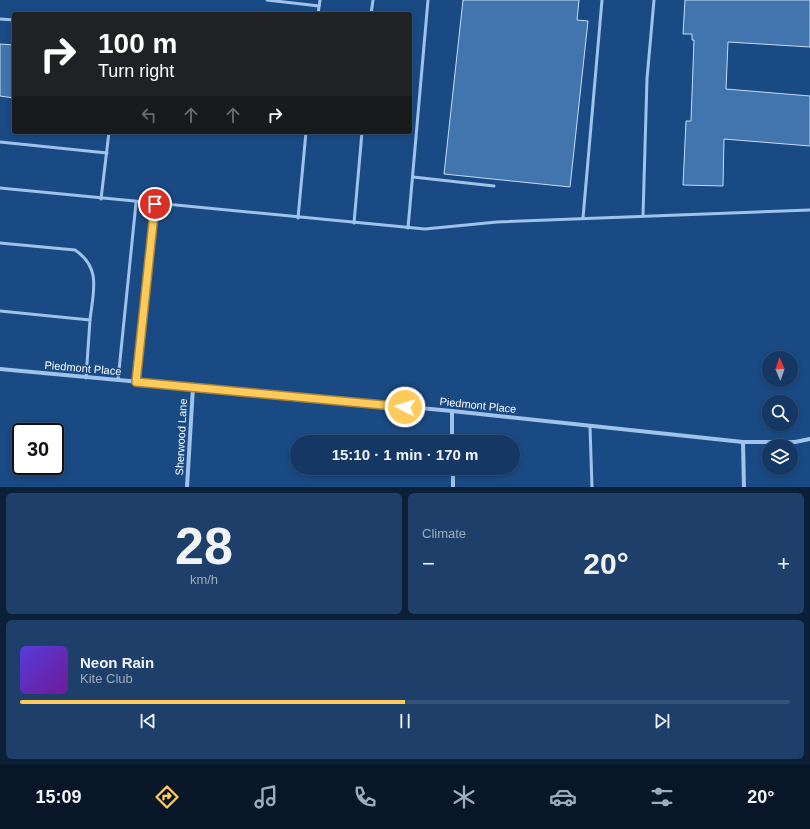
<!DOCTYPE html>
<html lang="en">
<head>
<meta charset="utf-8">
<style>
  body { margin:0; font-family:Helvetica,sans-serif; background:#1d3f69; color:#f1f3f6; height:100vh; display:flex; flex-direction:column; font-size:15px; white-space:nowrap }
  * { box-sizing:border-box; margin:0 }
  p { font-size:13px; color:#9dacbe }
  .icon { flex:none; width:22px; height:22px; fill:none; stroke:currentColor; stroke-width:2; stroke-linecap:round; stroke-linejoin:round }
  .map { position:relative; height:487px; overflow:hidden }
  .drawer { display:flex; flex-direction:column; gap:6px; padding:6px; background:#0b1f36; flex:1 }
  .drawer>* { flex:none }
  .banner { position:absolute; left:12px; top:12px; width:400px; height:122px; border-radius:4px; box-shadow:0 2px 6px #0003,0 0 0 1px #335278; background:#202124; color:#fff; overflow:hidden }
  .needle { width:26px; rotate:358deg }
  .controls { position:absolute; left:762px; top:351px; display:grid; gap:8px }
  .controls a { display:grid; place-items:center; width:36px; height:36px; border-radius:50%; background:#143863; box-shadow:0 2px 6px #0003,0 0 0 1px #335278; font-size:20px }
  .speed { position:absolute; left:12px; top:423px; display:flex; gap:8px; font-size:20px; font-weight:700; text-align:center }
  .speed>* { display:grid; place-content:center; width:52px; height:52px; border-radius:50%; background:#143863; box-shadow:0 2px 6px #0003,0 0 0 1px #335278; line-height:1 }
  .speed .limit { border:2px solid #111; border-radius:6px; background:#fff; color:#111 }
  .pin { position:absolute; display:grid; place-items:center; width:34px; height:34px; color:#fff; margin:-17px; border:2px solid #fff; border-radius:50%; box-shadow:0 1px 4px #0007 }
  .me { position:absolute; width:44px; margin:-22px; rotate:275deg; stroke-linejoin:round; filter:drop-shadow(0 0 3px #0008) }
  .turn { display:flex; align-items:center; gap:14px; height:84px; padding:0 20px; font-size:18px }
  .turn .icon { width:52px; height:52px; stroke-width:2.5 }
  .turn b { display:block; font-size:28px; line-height:34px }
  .lanes { display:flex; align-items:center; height:38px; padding:0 20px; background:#0003; justify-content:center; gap:20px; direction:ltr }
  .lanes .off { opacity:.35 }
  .big { font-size:30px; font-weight:700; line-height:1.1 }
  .drawer .card { flex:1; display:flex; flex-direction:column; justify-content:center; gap:6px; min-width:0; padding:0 14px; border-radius:6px; background:#1d3f69 }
  .drawer .dial { align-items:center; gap:0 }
  .dial b { font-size:52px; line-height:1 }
  .song { display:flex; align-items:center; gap:12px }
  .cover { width:48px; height:48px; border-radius:6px; background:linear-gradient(135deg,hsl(250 70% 55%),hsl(280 70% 35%)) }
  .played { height:4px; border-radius:2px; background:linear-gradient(90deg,#fecb5a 50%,#335278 50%) }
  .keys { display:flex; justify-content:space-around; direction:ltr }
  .heat { display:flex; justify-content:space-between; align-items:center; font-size:22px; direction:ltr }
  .drawer .tiles { flex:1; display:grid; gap:6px; grid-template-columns:1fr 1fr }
  .card:last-child { grid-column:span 2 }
  .trip { position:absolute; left:290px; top:435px; width:230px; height:40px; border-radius:20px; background:#143863; box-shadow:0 2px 6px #0003,0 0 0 1px #335278; font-weight:700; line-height:40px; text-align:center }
  .menu { display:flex; height:64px; justify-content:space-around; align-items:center; background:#081628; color:#9dacbe }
  .menu .icon { width:28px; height:28px }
  .menu .current { color:#fecb5a }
  .menu b { font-size:18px; color:#f1f3f6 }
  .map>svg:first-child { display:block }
  .building { fill:#4274ad; stroke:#c4ddf8 }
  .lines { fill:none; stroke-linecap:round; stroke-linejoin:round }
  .lane { stroke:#9fc3eb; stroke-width:3 }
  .street { stroke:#9fc3eb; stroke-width:4 }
  .route-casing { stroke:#a5843a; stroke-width:10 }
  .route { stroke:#fecb5a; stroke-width:7 }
  .labels { text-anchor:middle; stroke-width:3; stroke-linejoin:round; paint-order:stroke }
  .street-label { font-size:11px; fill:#fff; stroke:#1a4a84 }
</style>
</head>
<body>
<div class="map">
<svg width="810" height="487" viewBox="0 0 810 487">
  <rect width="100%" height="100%" fill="#1a4a84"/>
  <g class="building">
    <polygon points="463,0 579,0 577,20 588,21 570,187 444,174"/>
    <polygon points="685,0 810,0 810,47 728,42 726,89 810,96 810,146 724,139 723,186 683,185 686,121 691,121 694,40 692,40 692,34 683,34"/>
    <polygon points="0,44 14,45 14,98 0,96"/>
  </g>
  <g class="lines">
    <g class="lane">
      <polyline points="267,0 319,6"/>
      <polyline points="318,14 320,0"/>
      <polyline points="371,14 373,0"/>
      <polyline points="0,19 14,20"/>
      <polyline points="0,142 107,153"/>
      <polyline points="413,177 494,186"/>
      <polyline points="0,188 425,229 497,222 810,210"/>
      <polyline points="101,199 109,132"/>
      <polyline points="643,215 647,79 654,0"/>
      <polyline points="298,218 306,132"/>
      <polyline points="583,218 602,0"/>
      <polyline points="354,223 362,132"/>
      <polyline points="408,228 428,0"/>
      <path d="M 0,243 L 75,250 C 102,268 93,292 90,320"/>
      <polyline points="0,311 90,320 86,378"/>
      <polyline points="118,380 136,203"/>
      <polyline points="136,382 155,204"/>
      <polyline points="590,427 592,487"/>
    </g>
    <g class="street">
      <polyline points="0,369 452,411 743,442 795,442 810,439"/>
      <polyline points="452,411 452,442"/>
      <polyline points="743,442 744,487"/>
      <polyline points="453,468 453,487"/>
      <polyline points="187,487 193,387"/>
    </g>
  </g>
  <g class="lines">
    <g class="route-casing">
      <polyline id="route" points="155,204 136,382 405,407"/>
    </g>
    <use href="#route" class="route"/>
  </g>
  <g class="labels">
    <g class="street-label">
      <text transform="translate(83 368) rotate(5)" y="4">Piedmont Place</text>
      <text transform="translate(478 405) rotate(6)" y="4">Piedmont Place</text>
      <text transform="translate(181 437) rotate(-87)" y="4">Sherwood Lane</text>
    </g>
  </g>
</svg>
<div class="controls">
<a><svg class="needle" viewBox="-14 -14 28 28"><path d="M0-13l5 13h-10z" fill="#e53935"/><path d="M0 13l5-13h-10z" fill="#9dacbe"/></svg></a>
<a><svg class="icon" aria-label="search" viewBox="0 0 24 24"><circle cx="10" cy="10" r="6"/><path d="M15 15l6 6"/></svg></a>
<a><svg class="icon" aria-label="layers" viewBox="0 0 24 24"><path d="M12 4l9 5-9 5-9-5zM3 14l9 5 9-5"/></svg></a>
</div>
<div class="speed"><div class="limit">30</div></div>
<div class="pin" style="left:155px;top:204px;background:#d93025"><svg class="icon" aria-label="arrive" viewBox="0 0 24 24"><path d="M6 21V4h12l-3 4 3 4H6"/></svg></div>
<svg class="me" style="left:405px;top:407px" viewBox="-20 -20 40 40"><circle r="17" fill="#fecb5a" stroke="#fff" stroke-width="3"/><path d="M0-11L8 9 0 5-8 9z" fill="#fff"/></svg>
<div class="trip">15:10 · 1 min · 170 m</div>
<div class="banner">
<div class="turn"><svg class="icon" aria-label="right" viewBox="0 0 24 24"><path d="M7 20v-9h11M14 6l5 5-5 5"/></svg><div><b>100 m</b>Turn right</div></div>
<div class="lanes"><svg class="icon off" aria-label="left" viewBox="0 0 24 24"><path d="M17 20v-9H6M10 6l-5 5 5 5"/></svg><svg class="icon off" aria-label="ahead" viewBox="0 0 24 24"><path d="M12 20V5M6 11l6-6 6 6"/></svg><svg class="icon off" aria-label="ahead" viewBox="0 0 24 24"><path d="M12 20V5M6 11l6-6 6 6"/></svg><svg class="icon" aria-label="right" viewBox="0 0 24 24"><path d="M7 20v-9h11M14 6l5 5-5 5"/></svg></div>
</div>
</div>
<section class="drawer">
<div class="tiles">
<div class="card dial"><b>28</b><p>km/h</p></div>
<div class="card"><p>Climate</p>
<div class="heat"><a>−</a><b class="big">20°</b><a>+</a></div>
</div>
<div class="card">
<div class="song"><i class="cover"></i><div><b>Neon Rain</b><p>Kite Club</p></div></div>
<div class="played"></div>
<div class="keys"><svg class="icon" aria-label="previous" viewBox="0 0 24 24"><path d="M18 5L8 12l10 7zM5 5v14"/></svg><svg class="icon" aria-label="pause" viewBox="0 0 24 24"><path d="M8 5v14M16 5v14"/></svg><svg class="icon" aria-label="next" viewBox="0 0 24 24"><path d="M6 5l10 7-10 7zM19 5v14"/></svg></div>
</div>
</div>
</section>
<nav class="menu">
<b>15:09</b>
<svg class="icon current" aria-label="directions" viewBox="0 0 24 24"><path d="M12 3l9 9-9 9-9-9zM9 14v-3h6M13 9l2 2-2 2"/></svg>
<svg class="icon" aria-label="music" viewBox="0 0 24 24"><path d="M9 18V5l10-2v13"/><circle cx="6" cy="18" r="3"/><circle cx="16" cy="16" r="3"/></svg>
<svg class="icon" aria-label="phone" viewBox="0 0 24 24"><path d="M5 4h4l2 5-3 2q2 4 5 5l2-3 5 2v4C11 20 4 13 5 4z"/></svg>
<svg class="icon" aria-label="climate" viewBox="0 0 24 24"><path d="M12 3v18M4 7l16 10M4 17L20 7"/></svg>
<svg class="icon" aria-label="car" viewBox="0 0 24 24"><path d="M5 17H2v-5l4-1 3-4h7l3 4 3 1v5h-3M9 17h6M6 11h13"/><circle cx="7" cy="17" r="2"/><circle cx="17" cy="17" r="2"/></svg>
<svg class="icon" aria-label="filters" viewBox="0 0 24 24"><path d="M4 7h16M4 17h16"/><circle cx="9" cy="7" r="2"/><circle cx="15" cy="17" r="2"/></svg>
<b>20°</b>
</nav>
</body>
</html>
